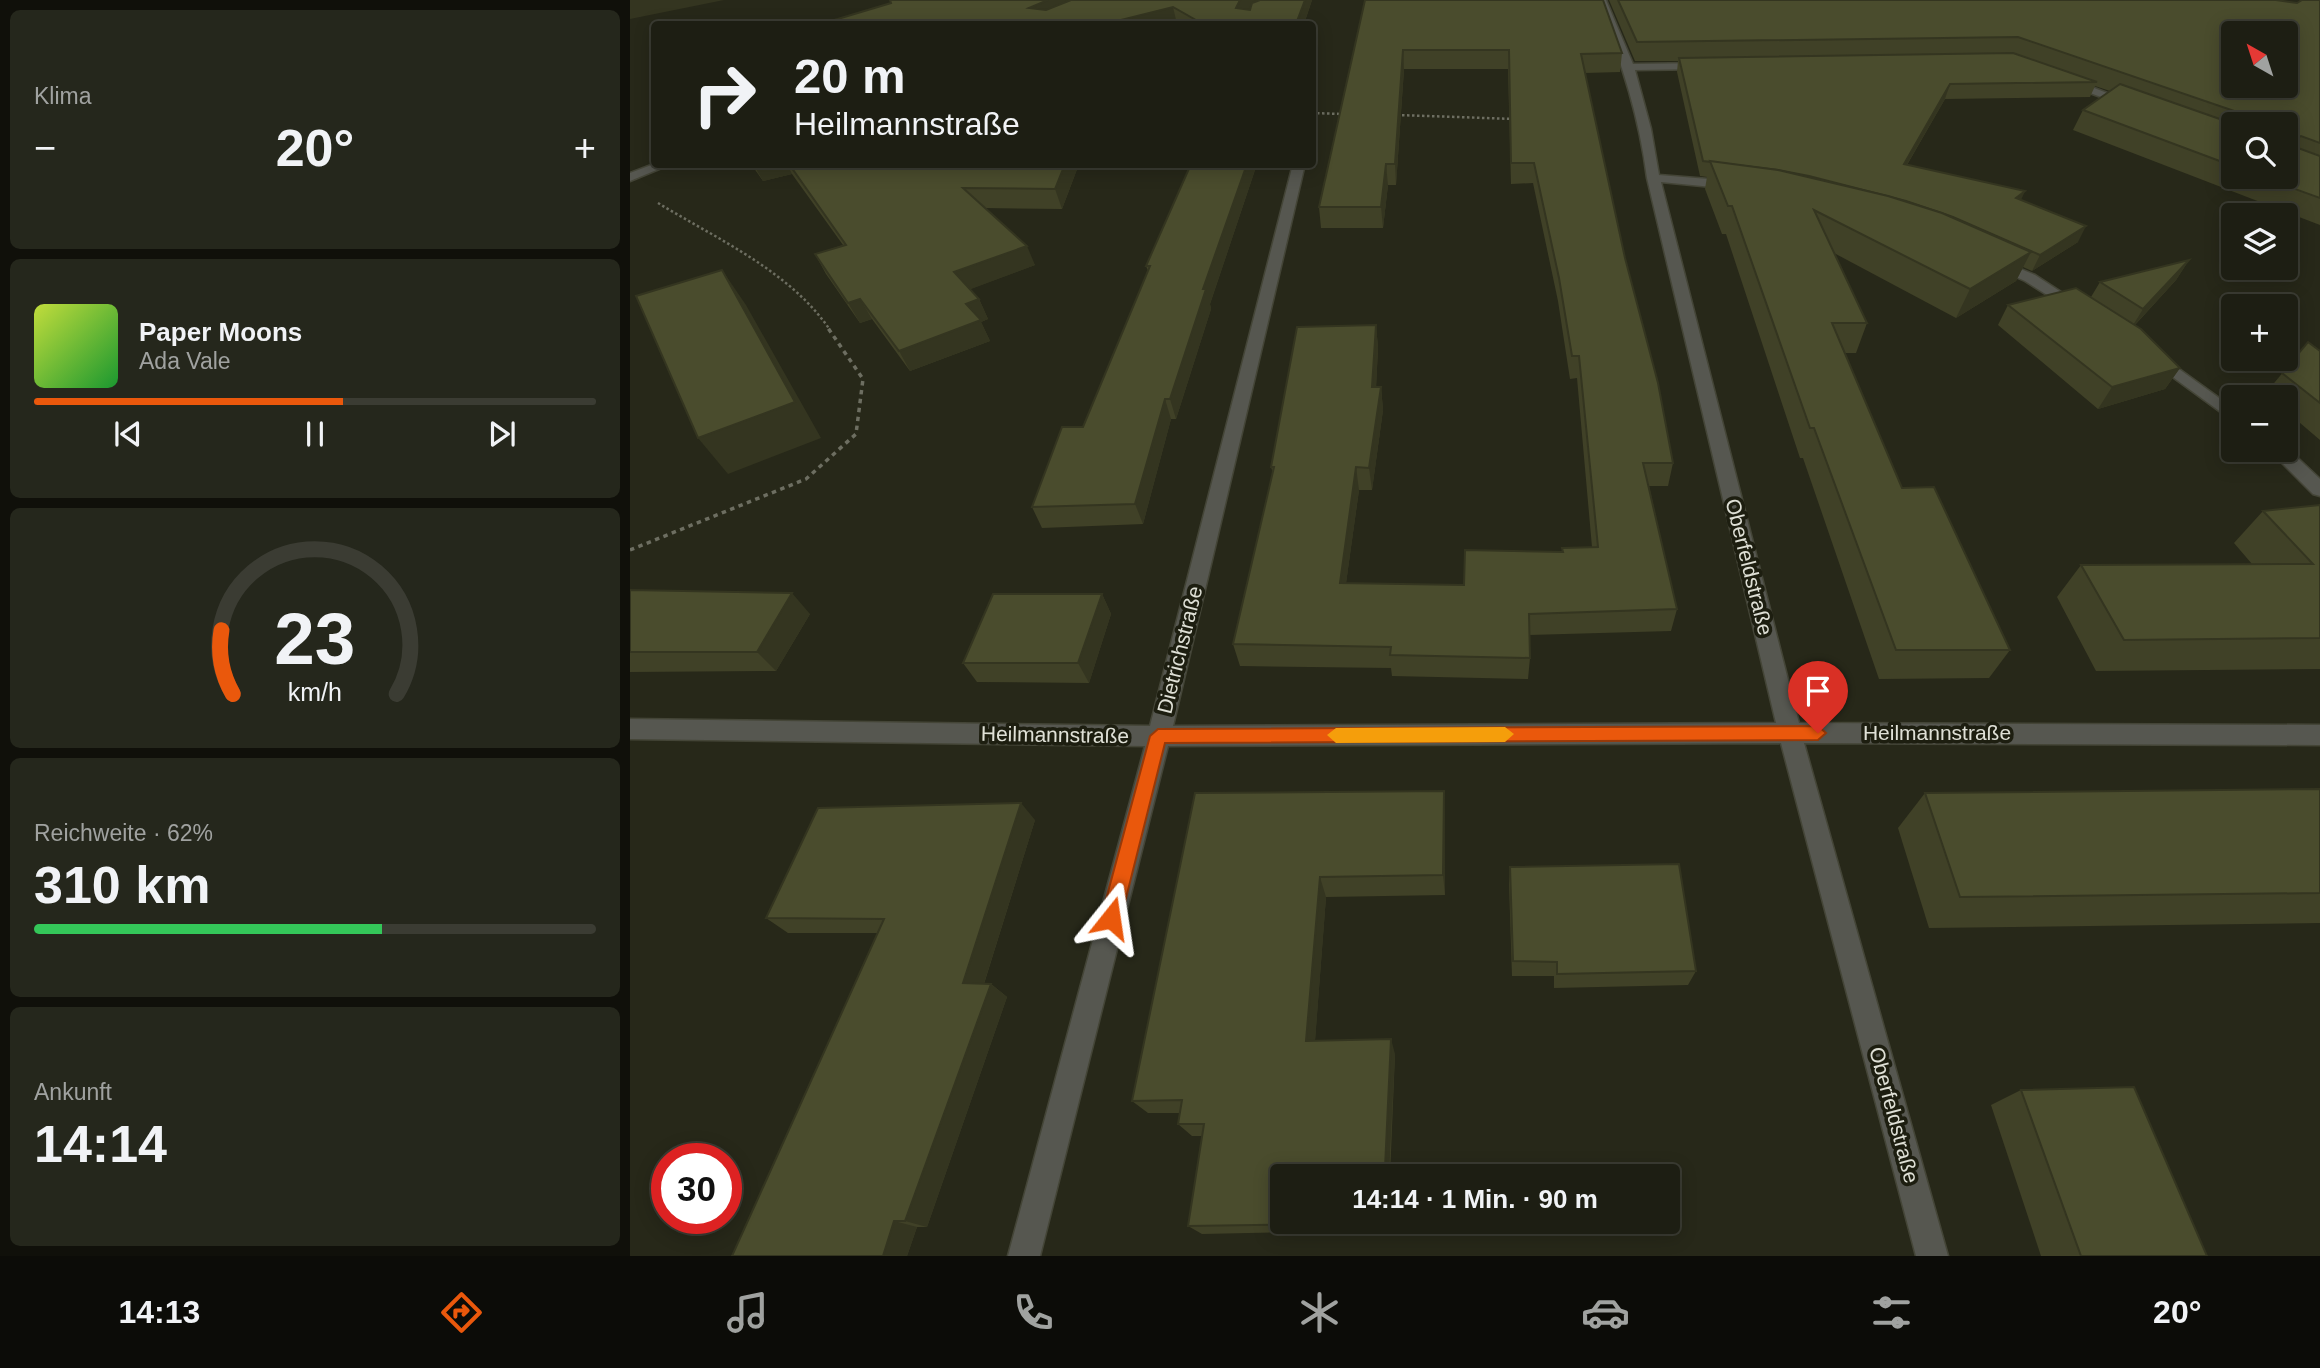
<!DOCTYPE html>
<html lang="de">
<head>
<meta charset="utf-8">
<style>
  body { margin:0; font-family:Helvetica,sans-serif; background:#25271c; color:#f1f3f6; height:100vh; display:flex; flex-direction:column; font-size:26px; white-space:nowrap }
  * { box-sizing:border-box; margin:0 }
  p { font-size:23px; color:#a0a2a0 }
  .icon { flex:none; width:38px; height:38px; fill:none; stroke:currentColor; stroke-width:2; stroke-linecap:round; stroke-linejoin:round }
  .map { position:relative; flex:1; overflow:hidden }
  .drawer { display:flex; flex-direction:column; gap:10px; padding:10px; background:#10100a; width:630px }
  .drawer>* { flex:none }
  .top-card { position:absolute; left:21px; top:21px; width:665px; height:147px; border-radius:7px; box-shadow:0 4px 18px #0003,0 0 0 2px #3b3c33; background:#1d1e13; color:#f1f3f6; overflow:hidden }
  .needle { width:46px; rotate:321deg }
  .controls { position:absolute; left:1591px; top:21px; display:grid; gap:14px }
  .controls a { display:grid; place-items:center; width:77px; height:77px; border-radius:7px; background:#1d1e13; box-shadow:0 4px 18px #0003,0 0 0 2px #3b3c33; font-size:35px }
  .speed { position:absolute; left:21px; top:1143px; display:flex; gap:14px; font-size:35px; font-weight:700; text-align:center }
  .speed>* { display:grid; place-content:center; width:91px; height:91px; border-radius:50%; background:#1d1e13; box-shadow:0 4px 18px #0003,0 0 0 2px #3b3c33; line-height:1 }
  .speed .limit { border:10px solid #d22; background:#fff; color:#111 }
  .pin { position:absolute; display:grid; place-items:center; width:60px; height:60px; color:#fff; margin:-72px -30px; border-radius:50% 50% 50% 0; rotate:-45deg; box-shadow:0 0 7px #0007 }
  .pin .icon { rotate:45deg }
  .me { position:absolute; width:77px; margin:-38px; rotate:15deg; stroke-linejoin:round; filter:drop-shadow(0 0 5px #0008) }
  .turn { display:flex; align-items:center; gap:24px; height:147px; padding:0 28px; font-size:32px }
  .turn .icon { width:91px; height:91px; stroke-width:2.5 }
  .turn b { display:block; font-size:49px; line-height:60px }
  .big { font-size:52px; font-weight:700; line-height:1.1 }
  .drawer .tile { flex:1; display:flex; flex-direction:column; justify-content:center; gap:10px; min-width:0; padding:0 24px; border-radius:10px; background:#25271c }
  .drawer .dial { align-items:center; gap:0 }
  .dial svg { height:182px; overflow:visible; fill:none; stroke:#3b3c33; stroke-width:7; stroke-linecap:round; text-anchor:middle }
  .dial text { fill:#f1f3f6; stroke:none }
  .song { display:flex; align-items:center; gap:21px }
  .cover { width:84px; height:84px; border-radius:10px; background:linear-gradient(135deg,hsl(70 70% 55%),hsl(130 70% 35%)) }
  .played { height:7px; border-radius:4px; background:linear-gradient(90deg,#ea580c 55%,#3b3c33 55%) }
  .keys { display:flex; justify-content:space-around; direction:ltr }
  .heat { display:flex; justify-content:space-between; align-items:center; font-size:38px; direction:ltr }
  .charge { height:10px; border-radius:5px; background:linear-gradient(90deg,#34c759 62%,#3b3c33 0) }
  .trip { position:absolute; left:640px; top:1164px; width:410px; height:70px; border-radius:7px; background:#1d1e13; box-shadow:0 4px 18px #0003,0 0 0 2px #3b3c33; font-weight:700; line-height:70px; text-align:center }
  .tab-bar { display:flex; height:112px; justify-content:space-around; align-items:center; background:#0c0c08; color:#a0a2a0 }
  .tab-bar .icon { width:49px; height:49px }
  .tab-bar .current { color:#ea580c }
  .tab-bar b { font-size:32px; color:#f1f3f6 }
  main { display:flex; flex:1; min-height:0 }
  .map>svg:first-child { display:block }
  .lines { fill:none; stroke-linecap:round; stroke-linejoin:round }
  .minor-casing { stroke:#444537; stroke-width:3 }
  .path-far1 { stroke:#6d6e61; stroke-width:2.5; stroke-dasharray:2.5 2.5; stroke-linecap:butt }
  .path { stroke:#6d6e61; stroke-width:3.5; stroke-dasharray:4.5 4.5; stroke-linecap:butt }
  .minor { fill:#565750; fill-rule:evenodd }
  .wall { fill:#404127; fill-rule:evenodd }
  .shaded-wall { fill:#343520 }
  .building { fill:#4a4c2d; stroke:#343520; stroke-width:2; fill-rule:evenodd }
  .route { fill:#ea580c; stroke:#983908; stroke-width:2 }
  .slow { fill:#f59e0b }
  .labels { text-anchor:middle; stroke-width:7; stroke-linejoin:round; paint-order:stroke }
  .street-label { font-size:21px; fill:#dfe0d6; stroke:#1d1e10 }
</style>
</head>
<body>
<main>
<section class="drawer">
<div class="tile"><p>Klima</p>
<div class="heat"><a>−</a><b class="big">20°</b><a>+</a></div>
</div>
<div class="tile">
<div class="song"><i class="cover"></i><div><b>Paper Moons</b><p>Ada Vale</p></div></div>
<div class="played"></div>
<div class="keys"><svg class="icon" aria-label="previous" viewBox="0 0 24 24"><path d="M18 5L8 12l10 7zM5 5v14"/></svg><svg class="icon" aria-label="pause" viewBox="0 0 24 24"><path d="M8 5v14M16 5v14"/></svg><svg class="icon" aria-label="next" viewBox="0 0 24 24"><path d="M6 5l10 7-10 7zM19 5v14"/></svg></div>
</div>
<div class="tile dial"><svg viewBox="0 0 100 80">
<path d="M14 69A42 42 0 1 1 86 69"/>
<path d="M14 69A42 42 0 0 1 9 41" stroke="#ea580c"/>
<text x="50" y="56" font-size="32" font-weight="700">23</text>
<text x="50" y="72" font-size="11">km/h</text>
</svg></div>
<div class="tile"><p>Reichweite · 62%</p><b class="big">310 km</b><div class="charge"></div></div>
<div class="tile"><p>Ankunft</p><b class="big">14:14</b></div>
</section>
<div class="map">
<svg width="1690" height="1256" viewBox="0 0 1690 1256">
  <rect width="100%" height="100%" fill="#272819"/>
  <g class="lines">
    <g class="minor-casing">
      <g id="minor">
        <path d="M 966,0 L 976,0 L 1003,64 L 1076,63 L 1081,66 L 1076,69 L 1005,70 L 1021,129 L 1029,175 L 1103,181 L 1109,185 L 1103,189 L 1031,182 L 1169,723 L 1690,725 L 1690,745 L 1174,743 L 1318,1256 L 1286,1256 L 1151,743 L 538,746 L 410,1256 L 378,1256 L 515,746 L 0,739 L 0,719 L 520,726 L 663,164 L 675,164 L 543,726 L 1146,723 L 1017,178 C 1009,115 991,58 966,0 Z"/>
        <polygon points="1433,79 1441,79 1508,105 1498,107 1433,83"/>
        <polygon points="24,164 41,164 0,181 0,173"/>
        <polygon points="1364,258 1405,275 1454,307 1446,312 1441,310 1395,281 1359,265 1357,262"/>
        <polygon points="1524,351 1603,408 1603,421 1518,359 1516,356"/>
        <polygon points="1656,447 1690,479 1690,496 1683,494 1639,450 1656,450"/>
      </g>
    </g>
    <g class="path-far1">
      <polyline points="682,113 713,114"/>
      <polyline points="767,115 885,119"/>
      <path d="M 28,203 C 87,239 160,271 200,330"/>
    </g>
    <polyline class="path" points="0,550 176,479 226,434 233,379 198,328"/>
    <use href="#minor" class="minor"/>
  </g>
  <g class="wall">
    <polygon points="682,0 674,24 191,24"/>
    <polygon points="735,0 992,53 990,72 955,73 995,258 1043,463 1038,486 1019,486 1047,609 1041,631 899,635 900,658 898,679 762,676 761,668 610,666 603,644 643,473 641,467 746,325 748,348 746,387 751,387 753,410 742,490 729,490 716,583 834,585 932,552 932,548 962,547 947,378 940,379 928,301 903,183 881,184 878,69 774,69 766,185 758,185 753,228 691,228 689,207"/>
    <path d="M 979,0 L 1646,0 L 1667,3 L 1690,0 L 1690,225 L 1443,130 L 1453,110 L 1480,91 L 1465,86 L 1460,97 L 1315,99 L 1277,165 L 1391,200 L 1448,242 L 1402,271 L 1393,267 L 1386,281 L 1326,318 L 1204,253 L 1237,323 L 1226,353 L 1214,353 L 1272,488 L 1380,650 L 1359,678 L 1249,679 L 1173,458 L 1170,458 L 1096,234 L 1092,234 L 1075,189 L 1077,177 L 1070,176 L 1047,72 L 1048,61 L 1005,61 ZM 1603,124 L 1656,124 L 1656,177 L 1603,177 Z"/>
    <polygon points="121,164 449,164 432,209 354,208 405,265 340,289 349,299 358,319 351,322 360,341 280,371 242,319 230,323 196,274 185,254 213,245 162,174 133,181"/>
    <polygon points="561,164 627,164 580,304 581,309 546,419 541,419 513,524 412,528 402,507 453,427 518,271 516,266"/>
    <polygon points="1559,260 1546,280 1505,325 1550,368 1535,389 1468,409 1368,325 1378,305 1461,297 1470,282"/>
    <polygon points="1678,342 1690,351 1690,440 1656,411 1656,397 1640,397 1635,394"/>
    <polygon points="1690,505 1690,669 1466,671 1427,597 1451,565 1622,564 1604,543 1633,511"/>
    <polygon points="0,590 180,614 146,671 0,672"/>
    <polygon points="472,594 481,614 459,683 347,682 333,663"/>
    <polygon points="1690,789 1690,923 1299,928 1268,828 1295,793"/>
    <polygon points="565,793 815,812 815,895 696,897 685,1040 765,1054 760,1176 653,1176 653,1222 707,1222 707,1231 572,1234 558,1226 572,1136 562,1136 548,1124 550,1113 518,1113 502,1101"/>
    <polygon points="405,820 354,984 361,984 377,997 297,1227 287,1227 277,1256 102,1256 248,933 158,933 136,918"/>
    <polygon points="880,867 1066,971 1058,985 924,988 924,976 882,976 879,884"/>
    <polygon points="1391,1090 1577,1256 1411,1256 1361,1105"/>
  </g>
  <g class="shaded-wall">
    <polygon points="0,0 94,0 0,19"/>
    <polygon points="418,0 460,0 404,24 399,8"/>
    <polygon points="610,0 644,0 615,11 606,8"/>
    <polygon points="675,0 682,0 674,24 666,24"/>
    <polygon points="543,7 547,24 475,24"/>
    <polygon points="773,50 774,69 766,185 765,164"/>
    <polygon points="1320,84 1315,99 1268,180 1274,164"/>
    <polygon points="123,164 157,164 162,174 133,181"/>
    <polygon points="435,164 449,164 432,209 425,189"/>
    <polygon points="617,164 627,164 580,304 581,309 546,419 540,399 573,289"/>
    <polygon points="756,164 758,185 753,228 751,207"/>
    <polygon points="1395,191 1388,207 1386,198"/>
    <polygon points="1456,226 1448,242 1402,271 1410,255"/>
    <polygon points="397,246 405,265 333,292 324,272"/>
    <polygon points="1401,252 1386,281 1326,318 1340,289"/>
    <polygon points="1559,260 1546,280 1500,330 1513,309"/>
    <polygon points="92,270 116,305 191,438 98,474 68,438"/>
    <polygon points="230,299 242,319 230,323 218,303"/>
    <polygon points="349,299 358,319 351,322 360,341 280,371 269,351 336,304"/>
    <polygon points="746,325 748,348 745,410 742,387"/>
    <polygon points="1550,368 1535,389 1468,409 1482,387"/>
    <polygon points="751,387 753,410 742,490 739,468"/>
    <polygon points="535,399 541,419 513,524 505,504"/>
    <polygon points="726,467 729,490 713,605 710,583"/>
    <polygon points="162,593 180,614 146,671 127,652"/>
    <polygon points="472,594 481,614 459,683 448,663"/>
    <polygon points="814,791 815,812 815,895 813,875"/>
    <polygon points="391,803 405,820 350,996 333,983"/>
    <polygon points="690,877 696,897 684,1055 676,1041"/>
    <polygon points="361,984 377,997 297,1227 275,1221"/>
    <polygon points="761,1039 765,1054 759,1176 755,1168"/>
    <polygon points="704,1169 709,1176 703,1176"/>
    <polygon points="264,1221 287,1227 277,1256 253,1256"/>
    <polygon points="700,1222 707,1222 707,1231 699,1224"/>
  </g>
  <g class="building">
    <polygon points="260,0 418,0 399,8 416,10 441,0 610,0 606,8 620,10 622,3 630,0 675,0 666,24 573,24 543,7 475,24 191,24 261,3"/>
    <polygon points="735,0 973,0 992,53 951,54 995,258 1028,383 1043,463 1013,463 1047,609 899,614 900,658 760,655 761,647 603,644 644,467 641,467 667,327 746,325 742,387 751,387 739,468 726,467 710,583 834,585 835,550 933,552 932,548 968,547 949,356 942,356 929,278 904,163 881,163 879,50 773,50 765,164 756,164 751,207 689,207"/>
    <path d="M 988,0 L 1646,0 L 1667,3 L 1672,0 L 1690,0 L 1690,143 L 1671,136 L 1667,138 L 1668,148 L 1690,156 L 1690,198 L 1632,177 L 1656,177 L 1656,124 L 1618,124 L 1616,115 L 1388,37 L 1007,42 ZM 1603,33 L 1656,33 L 1656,86 L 1603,86 Z"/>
    <polygon points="1383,53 1467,82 1320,84 1274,164 1395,191 1386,198 1456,226 1410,255 1323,217 1276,201 1179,176 1148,170 1073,161 1049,58"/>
    <polygon points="1490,84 1604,124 1603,124 1603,166 1453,110"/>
    <polygon points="1080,161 1148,170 1258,196 1312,213 1401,252 1340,289 1184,210 1237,323 1202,323 1272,488 1304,487 1380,650 1266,650 1184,428 1180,428 1102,206 1098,206"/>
    <polygon points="159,164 435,164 425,189 333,188 397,246 324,272 349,299 336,304 351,320 269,351 230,299 218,303 185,254 216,245"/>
    <polygon points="561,164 617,164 573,289 576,289 540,399 535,399 505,504 402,507 432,427 453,427 520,266 516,266"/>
    <polygon points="1559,260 1513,309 1470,282"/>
    <polygon points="92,270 165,402 68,438 6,296"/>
    <polygon points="1446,288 1511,329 1550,368 1482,387 1378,305"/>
    <polygon points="1678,342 1690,351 1690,403 1652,373"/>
    <polygon points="1690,505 1690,638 1494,640 1451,565 1683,564 1633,511"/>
    <polygon points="0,590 162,593 127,652 0,652"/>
    <polygon points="363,594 472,594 448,663 333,663"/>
    <polygon points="1690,789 1690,893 1330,897 1295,793"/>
    <polygon points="814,791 813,875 690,877 676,1041 761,1039 755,1168 704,1169 703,1176 653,1176 653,1222 700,1222 699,1224 558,1226 574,1124 548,1124 552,1100 502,1101 565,793"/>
    <polygon points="391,803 333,983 361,984 275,1221 264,1221 253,1256 102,1256 254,919 136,918 188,808"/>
    <polygon points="1049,864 1066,971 927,974 927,962 883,961 880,867"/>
    <polygon points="1504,1087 1577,1256 1451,1256 1391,1090"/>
  </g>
  <polygon class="route" points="1188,726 1196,733 1188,740 535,743 491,918 488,925 481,928 474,925 471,918 520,736 528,729"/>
  <polygon class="slow" points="875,727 884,734 875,742 706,743 697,735 706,728"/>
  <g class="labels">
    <g class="street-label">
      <text transform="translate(1119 567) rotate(76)" y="7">Oberfeldstraße</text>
      <text transform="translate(550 650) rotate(-76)" y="7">Dietrichstraße</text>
      <text x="1307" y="740">Heilmannstraße</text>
      <text transform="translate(425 735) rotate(1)" y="7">Heilmannstraße</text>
      <text transform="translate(1264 1115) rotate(75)" y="7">Oberfeldstraße</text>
    </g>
  </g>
</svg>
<div class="controls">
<a><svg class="needle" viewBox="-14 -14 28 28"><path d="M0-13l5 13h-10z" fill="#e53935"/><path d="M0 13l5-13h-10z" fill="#a0a2a0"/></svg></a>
<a><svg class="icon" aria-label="search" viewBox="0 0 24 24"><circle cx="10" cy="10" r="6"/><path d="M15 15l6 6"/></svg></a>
<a><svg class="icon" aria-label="layers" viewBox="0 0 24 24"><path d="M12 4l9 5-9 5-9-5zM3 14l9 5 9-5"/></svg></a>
<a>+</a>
<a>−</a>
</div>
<div class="speed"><div class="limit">30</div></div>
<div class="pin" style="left:1188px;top:733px;background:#d93025"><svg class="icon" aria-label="arrive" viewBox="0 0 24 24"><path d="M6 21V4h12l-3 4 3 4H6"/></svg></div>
<svg class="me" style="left:481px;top:918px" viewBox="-20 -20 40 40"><path d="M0-17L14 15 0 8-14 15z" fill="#ea580c" stroke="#fff" stroke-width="4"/></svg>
<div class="trip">14:14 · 1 Min. · 90 m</div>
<div class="top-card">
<div class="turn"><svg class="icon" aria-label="right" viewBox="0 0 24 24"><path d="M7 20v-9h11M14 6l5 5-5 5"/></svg><div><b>20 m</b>Heilmannstraße</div></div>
</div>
</div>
</main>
<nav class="tab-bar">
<b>14:13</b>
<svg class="icon current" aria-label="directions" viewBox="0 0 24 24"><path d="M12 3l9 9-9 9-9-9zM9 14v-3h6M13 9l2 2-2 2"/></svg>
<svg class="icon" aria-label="music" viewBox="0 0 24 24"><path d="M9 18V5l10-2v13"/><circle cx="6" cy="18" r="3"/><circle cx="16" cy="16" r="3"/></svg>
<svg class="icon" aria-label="phone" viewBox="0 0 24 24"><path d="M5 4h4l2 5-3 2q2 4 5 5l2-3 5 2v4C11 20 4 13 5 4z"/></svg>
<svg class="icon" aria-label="climate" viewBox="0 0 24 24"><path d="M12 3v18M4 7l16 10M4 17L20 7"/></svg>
<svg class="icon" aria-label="car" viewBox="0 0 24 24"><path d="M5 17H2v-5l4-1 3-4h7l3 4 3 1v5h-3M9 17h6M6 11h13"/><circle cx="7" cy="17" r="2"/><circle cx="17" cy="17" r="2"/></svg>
<svg class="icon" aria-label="filters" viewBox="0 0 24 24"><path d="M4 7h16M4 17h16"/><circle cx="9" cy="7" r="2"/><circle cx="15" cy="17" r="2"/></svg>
<b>20°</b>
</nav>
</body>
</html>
